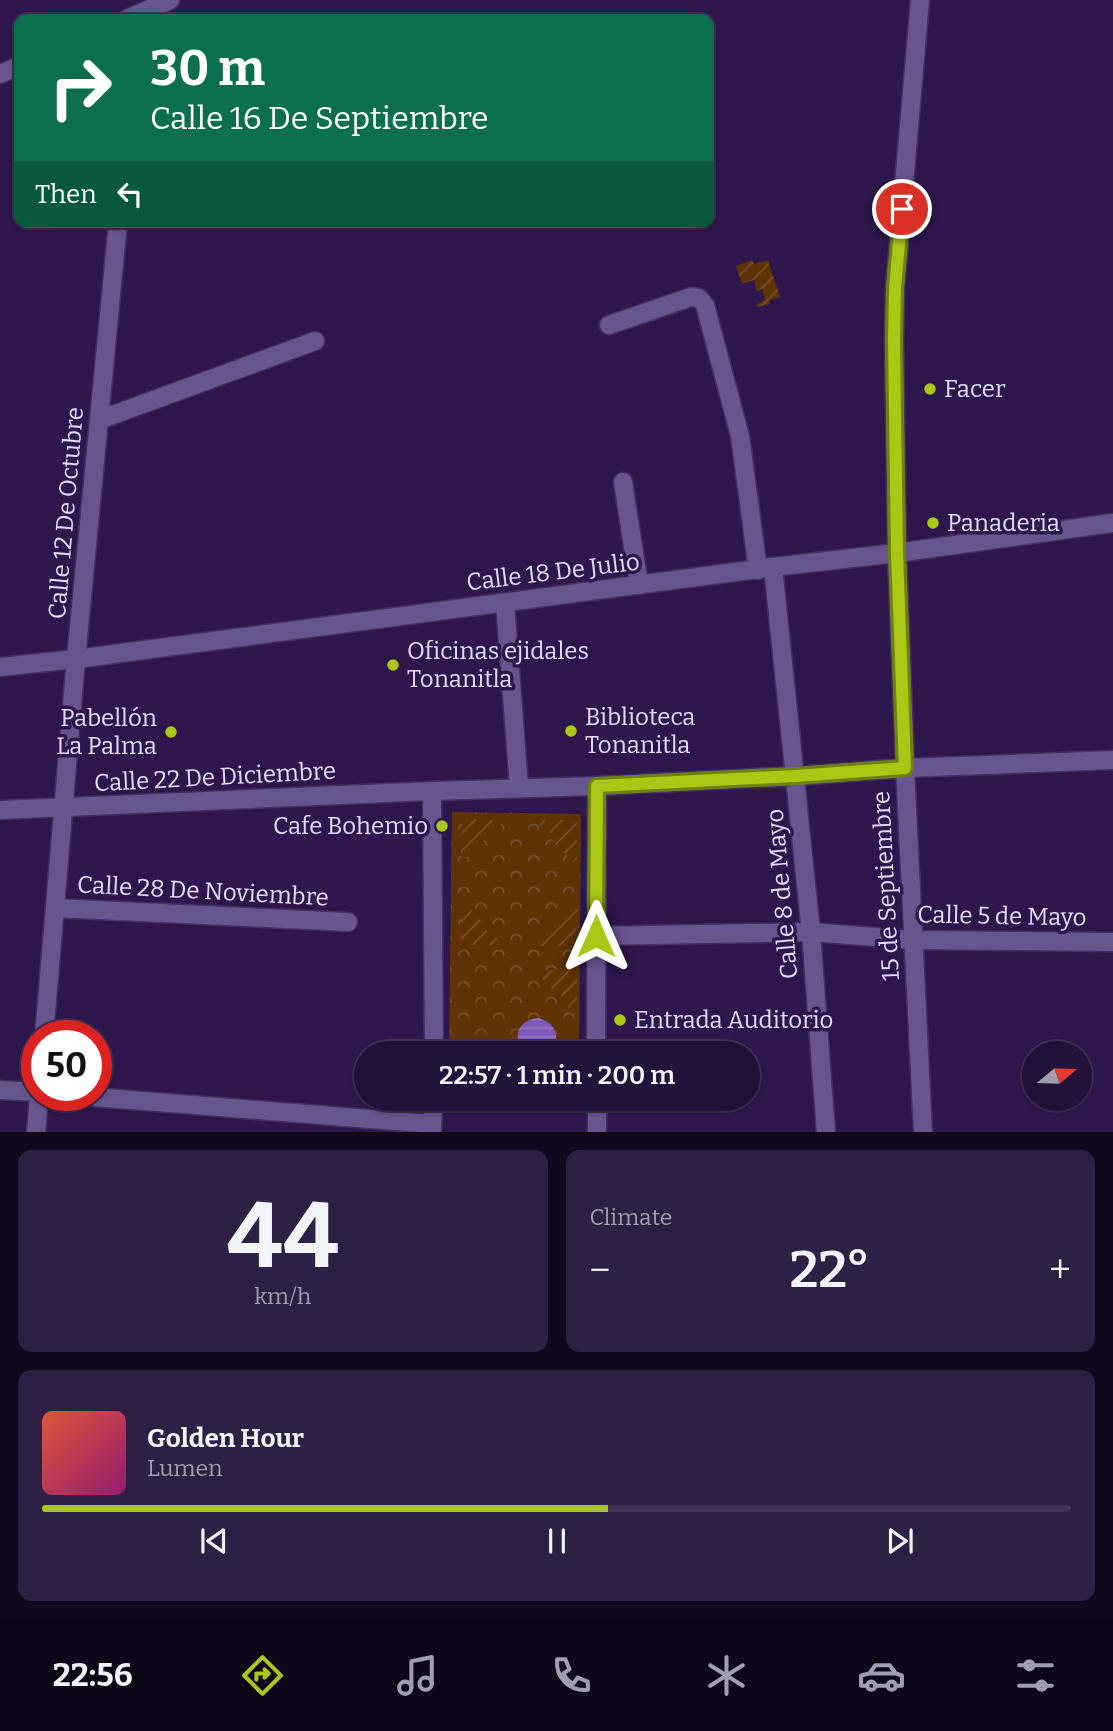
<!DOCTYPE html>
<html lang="en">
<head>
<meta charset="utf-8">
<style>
  body { margin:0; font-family:Bitter,serif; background:#2e1f44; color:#f1f3f6; height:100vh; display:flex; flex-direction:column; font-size:26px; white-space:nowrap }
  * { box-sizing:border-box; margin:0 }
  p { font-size:23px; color:#a29dae }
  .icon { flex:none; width:38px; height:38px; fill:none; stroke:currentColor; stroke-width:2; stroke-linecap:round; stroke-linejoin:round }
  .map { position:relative; height:1132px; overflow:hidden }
  .sheet { display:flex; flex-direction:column; gap:18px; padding:18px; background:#13091f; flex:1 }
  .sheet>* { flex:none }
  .top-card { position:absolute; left:14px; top:14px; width:700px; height:214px; border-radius:14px; box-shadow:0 2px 5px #0004,0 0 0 2px #3f3153; background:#0b6e4f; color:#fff; overflow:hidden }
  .needle { width:46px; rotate:71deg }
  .fabs { position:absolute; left:1022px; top:1041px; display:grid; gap:14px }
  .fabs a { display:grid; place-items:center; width:70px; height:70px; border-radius:50%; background:#221139; box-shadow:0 2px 5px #0004,0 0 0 2px #3f3153; font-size:35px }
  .speed { position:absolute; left:21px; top:1020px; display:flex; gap:14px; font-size:35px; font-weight:700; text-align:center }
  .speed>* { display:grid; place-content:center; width:91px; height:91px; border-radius:50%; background:#221139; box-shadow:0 2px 5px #0004,0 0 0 2px #3f3153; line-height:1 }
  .speed .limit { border:10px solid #d22; background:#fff; color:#111 }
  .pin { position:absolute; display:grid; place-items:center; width:60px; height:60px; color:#fff; margin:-30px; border:4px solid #fff; border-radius:50%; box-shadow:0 2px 7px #0007 }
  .me { position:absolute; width:77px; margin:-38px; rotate:0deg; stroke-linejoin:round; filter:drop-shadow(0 0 5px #0008) }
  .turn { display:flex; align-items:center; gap:24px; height:147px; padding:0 21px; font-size:32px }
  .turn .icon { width:91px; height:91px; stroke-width:2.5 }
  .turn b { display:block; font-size:49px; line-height:60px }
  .then { display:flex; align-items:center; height:66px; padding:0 21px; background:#0003; gap:14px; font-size:26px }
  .big { font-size:52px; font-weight:600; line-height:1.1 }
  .sheet .tile { flex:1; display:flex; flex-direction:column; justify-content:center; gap:10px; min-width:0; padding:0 24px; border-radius:14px; background:#2e1f44 }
  .sheet .dial { align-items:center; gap:0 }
  .dial b { font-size:91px; line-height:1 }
  .song { display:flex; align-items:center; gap:21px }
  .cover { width:84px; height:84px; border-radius:10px; background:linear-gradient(135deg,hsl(10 70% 55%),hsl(320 70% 35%)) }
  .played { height:7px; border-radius:4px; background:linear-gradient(90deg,#abc614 55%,#3f3153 55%) }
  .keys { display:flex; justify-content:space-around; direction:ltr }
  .heat { display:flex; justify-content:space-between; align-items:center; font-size:38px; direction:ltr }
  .sheet .tiles { flex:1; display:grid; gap:18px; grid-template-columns:1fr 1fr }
  .tile:last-child { grid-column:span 2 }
  .trip { position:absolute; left:354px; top:1041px; width:406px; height:70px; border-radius:35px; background:#221139; box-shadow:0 2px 5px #0004,0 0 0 2px #3f3153; font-weight:600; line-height:70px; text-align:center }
  .tab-bar { display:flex; height:112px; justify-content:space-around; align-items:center; background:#0e0717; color:#a29dae }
  .tab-bar .icon { width:49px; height:49px }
  .tab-bar .selected { color:#abc614 }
  .tab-bar b { font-size:32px; color:#f1f3f6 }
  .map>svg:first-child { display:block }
  .park { fill:url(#park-crowns) }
  .garden { fill:url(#garden-furrows) }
  .water { fill:url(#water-rules) }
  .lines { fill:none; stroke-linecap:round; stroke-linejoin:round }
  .pedestrian-casing { stroke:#43305d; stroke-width:21 }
  .minor-casing { stroke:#43305d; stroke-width:21 }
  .secondary-casing { stroke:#43305d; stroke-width:21 }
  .pedestrian { stroke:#68548e; stroke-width:18 }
  .minor { stroke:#68548e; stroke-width:18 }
  .secondary { stroke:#68548e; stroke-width:18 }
  .route-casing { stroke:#6f810d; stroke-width:18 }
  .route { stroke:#abc614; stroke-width:12 }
  .poi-dot { fill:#abc614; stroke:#2d174c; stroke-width:2.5 }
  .labels { text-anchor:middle; stroke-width:7; stroke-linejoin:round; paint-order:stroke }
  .poi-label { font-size:24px; fill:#e4dafc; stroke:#2d174c; text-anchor:start }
  .street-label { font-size:24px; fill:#e4dafc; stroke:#2d174c }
</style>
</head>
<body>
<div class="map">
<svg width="1113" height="1133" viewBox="0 0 1113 1133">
  <defs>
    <pattern id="park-crowns" width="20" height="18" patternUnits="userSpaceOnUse" patternTransform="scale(1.75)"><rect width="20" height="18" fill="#5f3305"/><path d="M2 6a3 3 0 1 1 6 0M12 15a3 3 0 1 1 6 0" fill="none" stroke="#76502a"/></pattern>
    <pattern id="garden-furrows" width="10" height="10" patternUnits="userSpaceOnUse" patternTransform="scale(1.75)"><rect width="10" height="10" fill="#5f3305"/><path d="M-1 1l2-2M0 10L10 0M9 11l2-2" fill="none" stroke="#76502a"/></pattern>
    <pattern id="water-rules" width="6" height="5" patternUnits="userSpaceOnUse" patternTransform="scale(1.75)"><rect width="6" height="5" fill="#7d58b8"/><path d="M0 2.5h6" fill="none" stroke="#9577c6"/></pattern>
  </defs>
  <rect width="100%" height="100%" fill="#2d174c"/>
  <g class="park">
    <polygon points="452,812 581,814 579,1053 449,1054"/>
    <polygon points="448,1099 579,1099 579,1108 448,1106"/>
  </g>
  <g class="garden">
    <polygon points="752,260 754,264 768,260 780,297 770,300 770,304 758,307 757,304 765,300 762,289 757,291 754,280 742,284 736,266"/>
    <polygon points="462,819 501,820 501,826 493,834 491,832 487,836 488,838 479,845 478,844 474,847 475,849 467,857 461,857"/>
    <polygon points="540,820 577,820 577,860 571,860 563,851 565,849 561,845 559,847 551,838 553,835 549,832 547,834 540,825"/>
    <polygon points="461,905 467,905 475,914 474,916 477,920 479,918 487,927 486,930 489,933 491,932 499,940 498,945 461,945"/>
    <polygon points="572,909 578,909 577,946 538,946 538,940 546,932 548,934 553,930 551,928 560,920 562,922 565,919 564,917"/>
    <polygon points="539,970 577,970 577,1010 570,1010 562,1001 564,999 560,995 559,997 551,988 552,986 549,982 547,983 539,975"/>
    <rect x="538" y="1099" width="40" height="5"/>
  </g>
  <path class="water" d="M 538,1018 C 557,1022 562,1041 549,1053 L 526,1053 C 511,1039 517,1020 538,1018 Z"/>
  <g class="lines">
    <g class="pedestrian-casing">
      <polyline id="pedestrian" points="596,936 811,932"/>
    </g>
    <g class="minor-casing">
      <g id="minor">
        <polyline points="920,0 895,288 894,340 897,553 905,768 923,1133"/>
        <polyline points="609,325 691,297 699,298 705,305 740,436 758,570"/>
        <polyline points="99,420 315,341"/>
        <polyline points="623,482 639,585"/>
        <polyline points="773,567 811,932 826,1133"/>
        <polyline points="505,603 519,787"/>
        <polyline points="0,667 76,659 773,567 897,553 1113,523"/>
        <polyline points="0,810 432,791"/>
        <polyline points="55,908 348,922"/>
        <polyline points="811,932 913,940 1113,942"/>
        <polyline points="44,1036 76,659 118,222"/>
        <polyline points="0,1090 37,1092"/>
        <polyline points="81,1096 432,1124"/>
        <polyline points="36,1133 39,1096"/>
      </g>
    </g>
    <g class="secondary-casing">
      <g id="secondary">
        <polyline points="127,19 170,0"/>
        <polyline points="0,74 19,66"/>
        <polyline points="434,1054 432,791 597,786 796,776 905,768 1113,760"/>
        <polyline points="596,1054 597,786"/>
        <polyline points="597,1099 597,1133"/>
        <polyline points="432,1133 433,1099"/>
      </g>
    </g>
    <use href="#pedestrian" class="pedestrian"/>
    <use href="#minor" class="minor"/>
    <use href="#secondary" class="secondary"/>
  </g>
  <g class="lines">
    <g class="route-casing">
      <polyline id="route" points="596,936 597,786 796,776 905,768 897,553 894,340 895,288 902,209"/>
    </g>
    <use href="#route" class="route"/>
  </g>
  <g class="poi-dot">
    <circle cx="930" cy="389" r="7"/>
    <circle cx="933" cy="523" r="7"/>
    <circle cx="393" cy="665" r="7"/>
    <circle cx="571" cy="731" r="7"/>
    <circle cx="171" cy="732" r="7"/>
    <circle cx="442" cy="826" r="7"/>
    <circle cx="620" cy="1020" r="7"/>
  </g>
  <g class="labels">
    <g class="poi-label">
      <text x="944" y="397">Facer</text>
      <text x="947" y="531">Panaderia</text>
      <text x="407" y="659">Oficinas ejidales<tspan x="407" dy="28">Tonanitla</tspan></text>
      <text x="585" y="725">Biblioteca<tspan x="585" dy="28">Tonanitla</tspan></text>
      <text x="157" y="726" text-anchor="end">Pabellón<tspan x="157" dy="28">La Palma</tspan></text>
      <text x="428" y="834" text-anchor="end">Cafe Bohemio</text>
      <text x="634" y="1028">Entrada Auditorio</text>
    </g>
    <g class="street-label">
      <text transform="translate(66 513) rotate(-85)" y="8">Calle 12 De Octubre</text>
      <text transform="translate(553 572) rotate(-7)" y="8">Calle 18 De Julio</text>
      <text transform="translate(215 777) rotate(-3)" y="8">Calle 22 De Diciembre</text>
      <text transform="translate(886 886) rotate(-93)" y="8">15 de Septiembre</text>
      <text transform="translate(203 891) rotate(3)" y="8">Calle 28 De Noviembre</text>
      <text transform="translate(782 894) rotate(-95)" y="8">Calle 8 de Mayo</text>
      <text transform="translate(1002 916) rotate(1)" y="8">Calle 5 de Mayo</text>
    </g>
  </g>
</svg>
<div class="fabs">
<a><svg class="needle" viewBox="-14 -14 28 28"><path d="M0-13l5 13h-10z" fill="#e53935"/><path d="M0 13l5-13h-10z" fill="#a29dae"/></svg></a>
</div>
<div class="speed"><div class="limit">50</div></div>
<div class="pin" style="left:902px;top:209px;background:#d93025"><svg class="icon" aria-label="arrive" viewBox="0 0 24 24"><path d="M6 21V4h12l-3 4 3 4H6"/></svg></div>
<svg class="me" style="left:596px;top:936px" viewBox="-20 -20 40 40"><path d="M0-17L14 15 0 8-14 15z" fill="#abc614" stroke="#fff" stroke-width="4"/></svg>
<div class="trip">22:57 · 1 min · 200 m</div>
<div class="top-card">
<div class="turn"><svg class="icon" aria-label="right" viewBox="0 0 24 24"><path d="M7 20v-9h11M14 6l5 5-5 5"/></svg><div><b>30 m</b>Calle 16 De Septiembre</div></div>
<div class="then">Then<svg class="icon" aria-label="left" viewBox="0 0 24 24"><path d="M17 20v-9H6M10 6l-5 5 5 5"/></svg></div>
</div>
</div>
<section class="sheet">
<div class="tiles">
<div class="tile dial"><b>44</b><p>km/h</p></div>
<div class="tile"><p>Climate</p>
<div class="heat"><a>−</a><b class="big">22°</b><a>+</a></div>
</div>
<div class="tile">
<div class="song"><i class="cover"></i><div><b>Golden Hour</b><p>Lumen</p></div></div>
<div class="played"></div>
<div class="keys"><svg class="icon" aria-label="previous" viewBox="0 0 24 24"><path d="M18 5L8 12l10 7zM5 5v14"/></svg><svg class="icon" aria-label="pause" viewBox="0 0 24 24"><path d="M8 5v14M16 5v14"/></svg><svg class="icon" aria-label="next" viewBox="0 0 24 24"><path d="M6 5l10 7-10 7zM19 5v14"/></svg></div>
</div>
</div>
</section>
<nav class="tab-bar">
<b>22:56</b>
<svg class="icon selected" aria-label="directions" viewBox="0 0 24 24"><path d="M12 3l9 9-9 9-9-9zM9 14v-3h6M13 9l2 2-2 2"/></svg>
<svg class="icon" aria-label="music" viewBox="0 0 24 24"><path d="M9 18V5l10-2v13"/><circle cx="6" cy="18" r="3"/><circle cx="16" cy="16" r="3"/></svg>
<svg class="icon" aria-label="phone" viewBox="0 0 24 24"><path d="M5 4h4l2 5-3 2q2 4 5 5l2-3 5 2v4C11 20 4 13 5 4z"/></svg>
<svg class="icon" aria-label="climate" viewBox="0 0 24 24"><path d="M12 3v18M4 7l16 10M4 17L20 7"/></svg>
<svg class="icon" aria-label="car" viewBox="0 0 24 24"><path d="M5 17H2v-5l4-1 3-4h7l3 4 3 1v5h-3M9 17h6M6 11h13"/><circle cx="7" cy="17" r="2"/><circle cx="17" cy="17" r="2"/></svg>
<svg class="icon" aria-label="filters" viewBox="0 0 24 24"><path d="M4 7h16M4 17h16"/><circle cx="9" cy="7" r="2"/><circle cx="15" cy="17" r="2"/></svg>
</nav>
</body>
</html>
